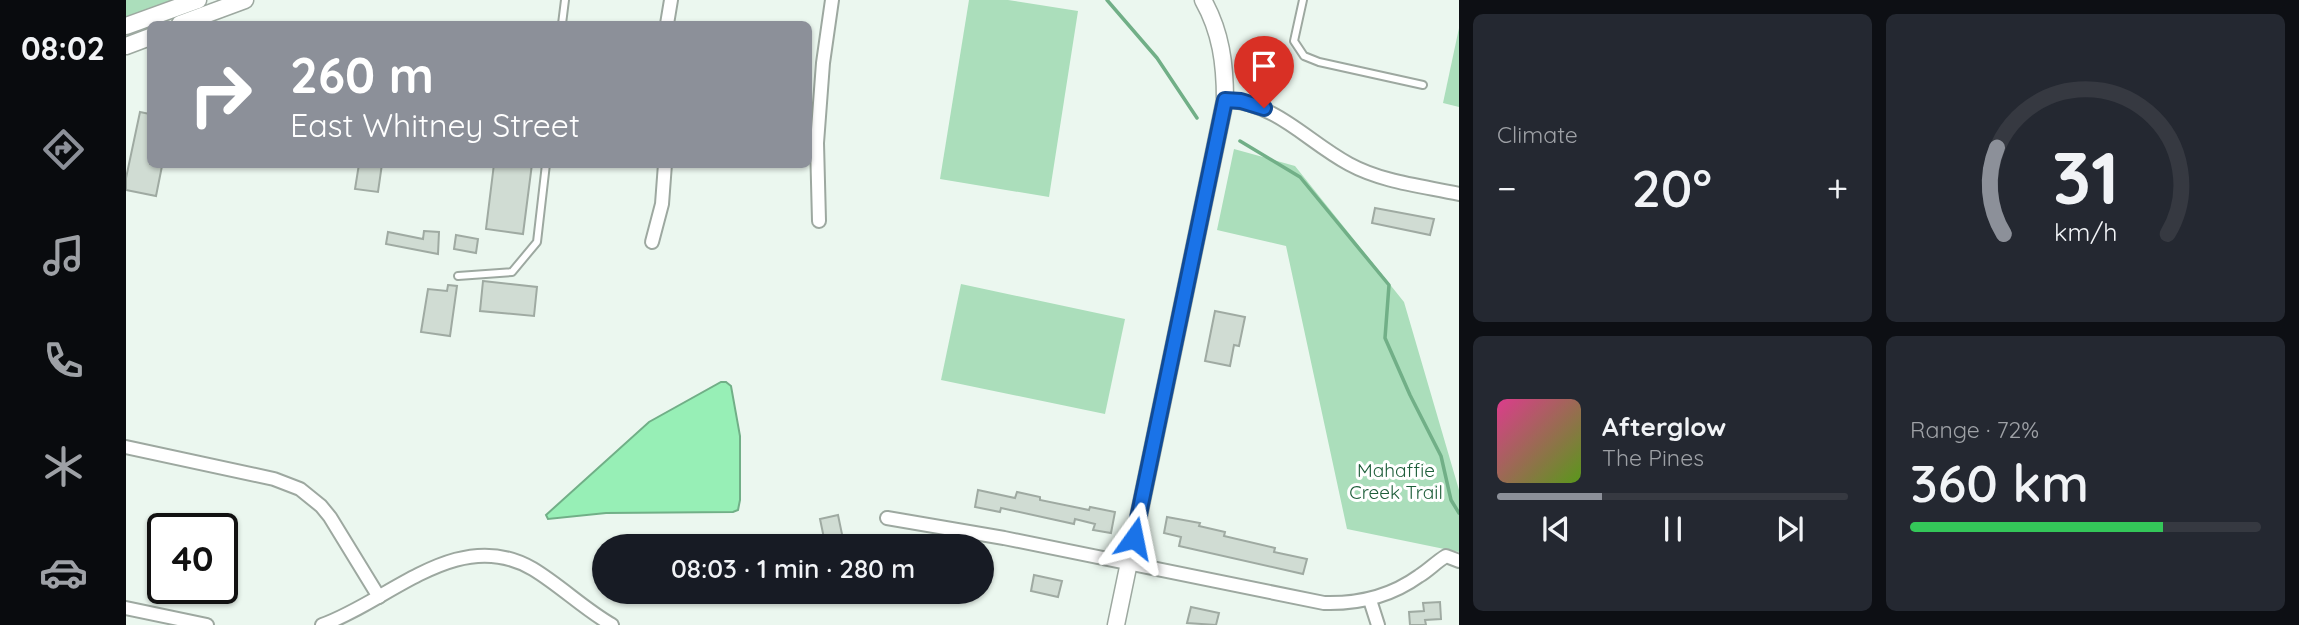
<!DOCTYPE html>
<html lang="en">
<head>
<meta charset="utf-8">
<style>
  body { margin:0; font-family:Quicksand,sans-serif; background:#242831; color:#f1f3f6; height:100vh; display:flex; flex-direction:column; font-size:26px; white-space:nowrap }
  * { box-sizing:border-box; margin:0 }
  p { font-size:23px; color:#9ea1a6 }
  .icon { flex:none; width:38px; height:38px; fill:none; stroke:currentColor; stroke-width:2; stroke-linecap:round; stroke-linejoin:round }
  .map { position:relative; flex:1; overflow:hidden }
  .side { display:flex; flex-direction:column; gap:14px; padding:14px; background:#0d0f14; width:840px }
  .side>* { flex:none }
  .guide { position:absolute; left:21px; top:21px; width:665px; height:147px; border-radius:10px; box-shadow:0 2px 5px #0004; background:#8c9099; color:#fff; overflow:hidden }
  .speed { position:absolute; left:21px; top:513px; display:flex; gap:14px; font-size:35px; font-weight:700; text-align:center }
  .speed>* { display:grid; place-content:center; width:91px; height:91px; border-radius:50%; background:#171b24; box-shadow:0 2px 5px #0004; line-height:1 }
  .speed .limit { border:4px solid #111; border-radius:10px; background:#fff; color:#111 }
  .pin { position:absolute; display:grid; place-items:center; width:60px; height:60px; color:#fff; margin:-72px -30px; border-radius:50% 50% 50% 0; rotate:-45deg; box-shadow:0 0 7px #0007 }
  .pin .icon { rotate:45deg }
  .me { position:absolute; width:77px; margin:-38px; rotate:12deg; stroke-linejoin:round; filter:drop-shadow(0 0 5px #0008) }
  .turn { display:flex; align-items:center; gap:24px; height:147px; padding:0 28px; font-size:32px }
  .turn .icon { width:91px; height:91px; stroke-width:2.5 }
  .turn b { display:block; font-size:49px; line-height:60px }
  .big { font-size:52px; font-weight:600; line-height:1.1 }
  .side .card { flex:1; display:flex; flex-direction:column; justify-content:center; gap:10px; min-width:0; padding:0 24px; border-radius:10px; background:#242831 }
  .side .dial { align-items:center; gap:0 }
  .dial svg { height:182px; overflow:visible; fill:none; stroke:#363941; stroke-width:7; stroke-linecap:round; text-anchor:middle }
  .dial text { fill:#f1f3f6; stroke:none }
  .song { display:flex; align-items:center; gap:21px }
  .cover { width:84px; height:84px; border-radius:10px; background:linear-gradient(135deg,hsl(330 70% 55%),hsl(90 70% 35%)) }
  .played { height:7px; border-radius:4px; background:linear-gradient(90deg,#8c9099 30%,#363941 30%) }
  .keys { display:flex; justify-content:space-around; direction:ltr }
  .heat { display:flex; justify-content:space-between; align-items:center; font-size:38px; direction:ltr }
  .charge { height:10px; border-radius:5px; background:linear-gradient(90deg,#34c759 72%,#363941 0) }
  .side .tiles { flex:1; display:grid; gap:14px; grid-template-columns:repeat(2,1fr) }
  .trip { position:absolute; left:466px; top:534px; width:402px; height:70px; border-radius:35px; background:#171b24; box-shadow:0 2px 5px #0004; font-weight:600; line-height:70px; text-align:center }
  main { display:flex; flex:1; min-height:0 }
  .dock { display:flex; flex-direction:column; width:126px; justify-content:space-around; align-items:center; background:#090b0e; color:#9ea1a6 }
  .dock .icon { width:49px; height:49px }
  .dock .selected { color:#8c9099 }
  .dock b { font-size:32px; color:#f1f3f6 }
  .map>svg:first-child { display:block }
  .green { fill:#abdebb }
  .water { fill:#97efb6; stroke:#71af87; stroke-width:2 }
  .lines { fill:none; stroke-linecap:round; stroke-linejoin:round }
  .stream { stroke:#71af87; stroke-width:3.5 }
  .building { fill:#d0dcd3; stroke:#9faaa2; stroke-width:2 }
  .service-casing { stroke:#9da8a0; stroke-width:10 }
  .minor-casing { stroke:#9da8a0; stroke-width:16 }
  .tertiary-casing { stroke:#9da8a0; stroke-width:19 }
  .service { stroke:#fff; stroke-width:6 }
  .minor { stroke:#fff; stroke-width:12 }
  .tertiary { stroke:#fff; stroke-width:16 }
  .route-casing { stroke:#114b97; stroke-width:18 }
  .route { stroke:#1a73e8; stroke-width:12 }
  .labels { text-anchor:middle; stroke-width:6; stroke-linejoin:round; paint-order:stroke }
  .park-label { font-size:19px; fill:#1e5e3a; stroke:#fff }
</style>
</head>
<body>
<main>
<nav class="dock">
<b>08:02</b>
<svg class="icon selected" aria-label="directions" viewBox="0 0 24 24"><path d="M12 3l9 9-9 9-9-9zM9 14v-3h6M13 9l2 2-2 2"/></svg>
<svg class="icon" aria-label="music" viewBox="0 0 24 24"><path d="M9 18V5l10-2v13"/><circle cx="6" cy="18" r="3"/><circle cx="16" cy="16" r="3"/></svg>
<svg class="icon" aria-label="phone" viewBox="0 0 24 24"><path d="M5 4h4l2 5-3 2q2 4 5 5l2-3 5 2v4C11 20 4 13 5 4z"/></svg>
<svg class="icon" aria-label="climate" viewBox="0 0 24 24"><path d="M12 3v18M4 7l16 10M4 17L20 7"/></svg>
<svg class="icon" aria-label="car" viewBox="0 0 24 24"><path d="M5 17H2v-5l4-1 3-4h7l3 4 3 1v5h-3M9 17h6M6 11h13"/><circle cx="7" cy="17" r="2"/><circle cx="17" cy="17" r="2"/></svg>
</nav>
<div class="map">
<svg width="1333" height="625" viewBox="0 0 1333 625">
  <rect width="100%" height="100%" fill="#ebf7ef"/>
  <g class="green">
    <polygon points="0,0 57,0 0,22"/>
    <polygon points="843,0 882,0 952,11 923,197 814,179"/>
    <polygon points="1333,28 1333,107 1317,103"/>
    <polygon points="1108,149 1169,166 1278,302 1333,490 1333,552 1221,529 1160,246 1091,230"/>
    <polygon points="835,284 999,319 979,414 815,380"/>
  </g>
  <polygon class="water" points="595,382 600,382 605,386 614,436 614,500 612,510 607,512 480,513 422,519 420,515 523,422"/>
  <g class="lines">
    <g class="stream">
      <polyline points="981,0 1031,58 1071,118"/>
      <polyline points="1114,141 1174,177 1263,285 1259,338 1284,395 1315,456 1325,500 1333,513"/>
    </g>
  </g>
  <g class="building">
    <polygon points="14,112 24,114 24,164 36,166 30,196 0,190 0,178"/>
    <polygon points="233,164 256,164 252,192 229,189"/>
    <polygon points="368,164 406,164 397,234 360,229"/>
    <polygon points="1249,208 1308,219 1304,235 1246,223"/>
    <polygon points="298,231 313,232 312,254 260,244 262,232 297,239"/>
    <polygon points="330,235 352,239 350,253 328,249"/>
    <polygon points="357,281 411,287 408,316 354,311"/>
    <polygon points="322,285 331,286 324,336 295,332 302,289 321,291"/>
    <polygon points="1089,311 1119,317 1113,346 1108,345 1104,366 1079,361"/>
    <polygon points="852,490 889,498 891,492 914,497 914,500 963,510 964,507 989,512 985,533 967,530 969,524 949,519 948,524 875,508 874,512 849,507"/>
    <polygon points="712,515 717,539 699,543 694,519"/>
    <polygon points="1041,517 1074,523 1073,526 1099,532 1098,536 1149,548 1148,552 1181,559 1177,574 1053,546 1055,537 1038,533"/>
    <polygon points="908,575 936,581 932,597 905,591"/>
    <polygon points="1314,602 1315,619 1299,620 1300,625 1284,625 1283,612 1298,611 1297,603"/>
    <polygon points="1065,607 1093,613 1090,625 1061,623"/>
  </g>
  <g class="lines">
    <g class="service-casing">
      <g id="service">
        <polyline points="1177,0 1168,41 1178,56 1193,62 1297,85"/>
        <polyline points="436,24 439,0"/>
        <polyline points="332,276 386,272 411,242 420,164"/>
      </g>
    </g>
    <g class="minor-casing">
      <g id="minor">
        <polyline points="541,24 545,0"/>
        <path d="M 1099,100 C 1152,104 1179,140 1223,164 C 1256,182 1296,186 1333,194"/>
        <polyline points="693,221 691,143 697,63 706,0"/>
        <polyline points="526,242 536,204 539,164"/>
        <polyline points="0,447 148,479 174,489 195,506 204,517 253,597"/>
        <path d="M 761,518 L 878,538 L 1198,603 C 1233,604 1264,597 1293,576 C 1303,570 1310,562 1320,556 L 1333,561"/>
        <polyline points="1244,600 1252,625"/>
        <polyline points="0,608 81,625"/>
        <path d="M 196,625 C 264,601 332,525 407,569 C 435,586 458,609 486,625"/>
      </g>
    </g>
    <g class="tertiary-casing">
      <g id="tertiary">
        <polyline points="54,24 119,0"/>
        <polyline points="0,26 72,0"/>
        <polyline points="0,46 24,37"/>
        <path d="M 990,625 L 1099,100 C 1099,64 1095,32 1077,0"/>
      </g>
    </g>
    <use href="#service" class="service"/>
    <use href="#minor" class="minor"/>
    <use href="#tertiary" class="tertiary"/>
  </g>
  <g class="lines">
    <g class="route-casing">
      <polyline id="route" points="1008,538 1099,100 1115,101 1138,108"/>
    </g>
    <use href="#route" class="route"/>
  </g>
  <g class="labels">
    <g class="park-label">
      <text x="1270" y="477">Mahaffie<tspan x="1270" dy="22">Creek Trail</tspan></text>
    </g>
  </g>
</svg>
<div class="speed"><div class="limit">40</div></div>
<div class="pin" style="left:1138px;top:108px;background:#d93025"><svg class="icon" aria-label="arrive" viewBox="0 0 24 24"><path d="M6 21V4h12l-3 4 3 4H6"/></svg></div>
<svg class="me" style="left:1008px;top:538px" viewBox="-20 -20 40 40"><path d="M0-17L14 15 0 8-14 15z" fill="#1a73e8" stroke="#fff" stroke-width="4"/></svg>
<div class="trip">08:03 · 1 min · 280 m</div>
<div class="guide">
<div class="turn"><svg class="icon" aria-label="right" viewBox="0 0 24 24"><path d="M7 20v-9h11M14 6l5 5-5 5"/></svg><div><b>260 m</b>East Whitney Street</div></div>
</div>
</div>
<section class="side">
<div class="tiles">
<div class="card"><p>Climate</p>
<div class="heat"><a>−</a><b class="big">20°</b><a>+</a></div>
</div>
<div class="card dial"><svg viewBox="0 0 100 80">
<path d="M14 69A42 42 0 1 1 86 69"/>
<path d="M14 69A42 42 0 0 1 11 31" stroke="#8c9099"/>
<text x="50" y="56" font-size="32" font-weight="700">31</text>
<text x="50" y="72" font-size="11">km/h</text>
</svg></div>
<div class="card">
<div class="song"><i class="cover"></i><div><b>Afterglow</b><p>The Pines</p></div></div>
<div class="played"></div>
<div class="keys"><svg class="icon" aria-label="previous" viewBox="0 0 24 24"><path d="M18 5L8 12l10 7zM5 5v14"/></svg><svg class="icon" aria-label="pause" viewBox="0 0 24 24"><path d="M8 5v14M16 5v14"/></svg><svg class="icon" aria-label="next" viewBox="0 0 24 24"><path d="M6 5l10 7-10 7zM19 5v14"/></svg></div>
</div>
<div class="card"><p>Range · 72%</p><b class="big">360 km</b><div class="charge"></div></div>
</div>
</section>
</main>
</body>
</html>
